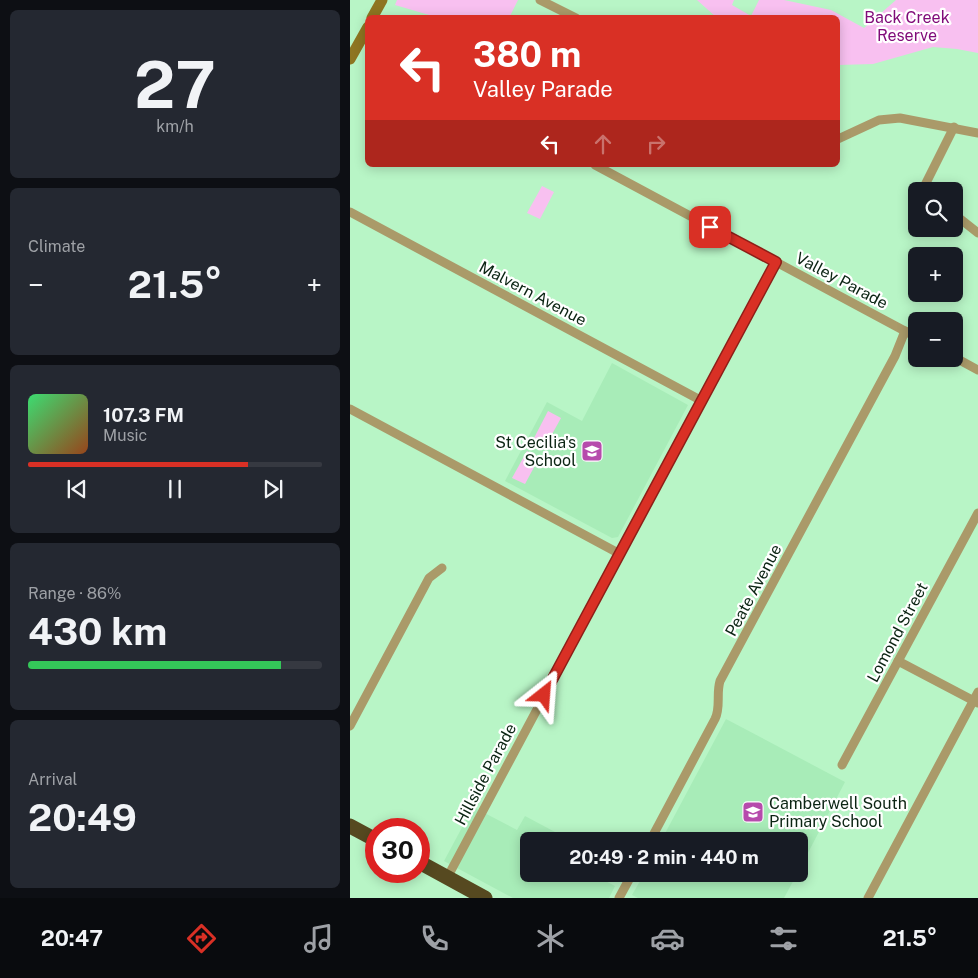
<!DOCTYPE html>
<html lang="en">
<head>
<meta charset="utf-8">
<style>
  body { margin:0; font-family:"Public Sans",sans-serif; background:#242831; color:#f1f3f6; height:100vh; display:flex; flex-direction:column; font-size:19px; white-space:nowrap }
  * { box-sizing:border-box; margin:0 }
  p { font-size:16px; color:#9ea1a6 }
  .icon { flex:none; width:28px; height:28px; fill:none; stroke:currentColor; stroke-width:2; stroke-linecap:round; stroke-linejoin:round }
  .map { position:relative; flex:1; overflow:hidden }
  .drawer { display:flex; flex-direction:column; gap:10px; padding:10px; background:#0d0f14; width:350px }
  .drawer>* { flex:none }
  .guide { position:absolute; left:15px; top:15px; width:475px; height:152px; border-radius:8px; box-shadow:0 2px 12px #0003; background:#d93025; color:#fff; overflow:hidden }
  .tools { position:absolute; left:558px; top:182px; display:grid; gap:10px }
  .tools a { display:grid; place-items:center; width:55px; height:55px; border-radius:8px; background:#171b24; box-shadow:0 2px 12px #0003; font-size:25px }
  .speed { position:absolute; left:15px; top:818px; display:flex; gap:10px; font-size:25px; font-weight:700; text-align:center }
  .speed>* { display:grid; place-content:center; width:65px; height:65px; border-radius:50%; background:#171b24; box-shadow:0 2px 12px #0003; line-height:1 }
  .speed .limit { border:8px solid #d22; background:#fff; color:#111 }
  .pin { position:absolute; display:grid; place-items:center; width:42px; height:42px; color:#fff; margin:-21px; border-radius:10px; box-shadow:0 2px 8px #0006 }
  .me { position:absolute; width:55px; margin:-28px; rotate:28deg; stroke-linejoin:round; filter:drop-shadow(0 0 4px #0008) }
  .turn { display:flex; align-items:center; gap:18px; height:105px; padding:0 25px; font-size:22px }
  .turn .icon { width:65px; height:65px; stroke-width:2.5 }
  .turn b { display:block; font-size:35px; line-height:42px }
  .lanes { display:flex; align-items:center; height:48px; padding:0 25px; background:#0003; justify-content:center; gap:25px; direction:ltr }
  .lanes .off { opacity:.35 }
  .big { font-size:38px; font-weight:700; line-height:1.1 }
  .drawer .card { flex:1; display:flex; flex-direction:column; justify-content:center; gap:8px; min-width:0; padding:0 18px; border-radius:8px; background:#242831 }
  .drawer .dial { align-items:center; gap:0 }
  .dial b { font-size:65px; line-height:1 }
  .song { display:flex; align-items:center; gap:15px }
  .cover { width:60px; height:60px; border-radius:8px; background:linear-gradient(135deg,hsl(140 70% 55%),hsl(20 70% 35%)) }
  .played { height:5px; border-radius:2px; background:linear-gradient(90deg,#d93025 75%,#363941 75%) }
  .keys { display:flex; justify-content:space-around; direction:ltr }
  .heat { display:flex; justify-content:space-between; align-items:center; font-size:28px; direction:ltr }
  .charge { height:8px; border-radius:4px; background:linear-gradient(90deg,#34c759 86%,#363941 0) }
  .trip { position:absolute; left:170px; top:832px; width:288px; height:50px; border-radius:8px; background:#171b24; box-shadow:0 2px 12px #0003; font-weight:700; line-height:50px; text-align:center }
  .dock { display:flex; height:80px; justify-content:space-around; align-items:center; background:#090b0e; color:#9ea1a6 }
  .dock .icon { width:35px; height:35px }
  .dock .on { color:#d93025 }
  .dock b { font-size:22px; color:#f1f3f6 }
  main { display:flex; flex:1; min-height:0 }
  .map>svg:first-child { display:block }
  .built { fill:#a8ecb8 }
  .green { fill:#f8c0f0 }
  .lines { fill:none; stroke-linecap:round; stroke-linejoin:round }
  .street { stroke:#aa9a69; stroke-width:9 }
  .secondary { stroke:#8e7521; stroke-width:11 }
  .highway { stroke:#564920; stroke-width:15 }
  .route-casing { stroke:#8d1f18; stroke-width:12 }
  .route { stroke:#d93025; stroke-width:9 }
  .labels { text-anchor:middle; stroke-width:4.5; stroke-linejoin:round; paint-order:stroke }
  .park-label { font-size:16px; fill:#800b79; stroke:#fff }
  .street-label { font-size:16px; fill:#0b2413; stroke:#fff }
  .poi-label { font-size:16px; fill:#0b2413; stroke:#fff; text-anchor:end }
</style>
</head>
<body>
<main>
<section class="drawer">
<div class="card dial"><b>27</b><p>km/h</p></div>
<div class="card"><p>Climate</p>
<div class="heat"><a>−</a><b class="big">21.5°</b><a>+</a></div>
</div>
<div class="card">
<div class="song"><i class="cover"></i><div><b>107.3 FM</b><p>Music</p></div></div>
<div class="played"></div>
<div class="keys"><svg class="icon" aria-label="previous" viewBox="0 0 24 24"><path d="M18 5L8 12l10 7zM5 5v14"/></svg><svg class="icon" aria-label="pause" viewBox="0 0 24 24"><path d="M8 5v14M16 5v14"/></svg><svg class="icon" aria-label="next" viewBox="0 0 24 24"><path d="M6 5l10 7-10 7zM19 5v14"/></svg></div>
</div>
<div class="card"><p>Range · 86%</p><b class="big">430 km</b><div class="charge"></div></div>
<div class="card"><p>Arrival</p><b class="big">20:49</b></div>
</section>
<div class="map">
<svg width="628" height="898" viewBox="0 0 628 898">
  <rect width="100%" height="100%" fill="#b8f5c6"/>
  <g class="built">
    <polygon points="262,363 338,405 268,537 262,538 155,481 197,402 232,421"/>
    <polygon points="376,719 495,782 449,870 449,841 311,841"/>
    <polygon points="123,807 167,830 175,816 220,840 179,841 179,874 242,874 265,886 259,898 163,898 94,861"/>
    <polygon points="294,874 447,874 434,898 288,898 282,895"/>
  </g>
  <g class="green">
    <polygon points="47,0 168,0 159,18 86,17 45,5"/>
    <polygon points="347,0 384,0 382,5 401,16 409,0 434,0 481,10 514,28 546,0 628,0 628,53 607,49 583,47 523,64 488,65 488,18 366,17"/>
    <polygon points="192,186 204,192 190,219 177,213"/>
    <polygon points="198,411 211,418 196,445 184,438"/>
    <polygon points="177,451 189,458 175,484 162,478"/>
  </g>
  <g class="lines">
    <g class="street">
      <polyline points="190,0 226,18"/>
      <polyline points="488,139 529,120 550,118 628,133"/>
      <polyline points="245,165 566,337"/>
      <polyline points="572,191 604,127"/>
      <polyline points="0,212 352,401"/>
      <polyline points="604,214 628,233"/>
      <polyline points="604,357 628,370"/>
      <polyline points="0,409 270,554"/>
      <polyline points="548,661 628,703"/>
      <polyline points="0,726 79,578 92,568"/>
      <polyline points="492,765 628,513"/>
      <path d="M 300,841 L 365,719 C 371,707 366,694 370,681 L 545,356 L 555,331"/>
      <polyline points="97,878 426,262"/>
      <polyline points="269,898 282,874"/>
      <polyline points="518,898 628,692"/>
    </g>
    <g class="secondary">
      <polyline points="22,18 32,0"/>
      <polyline points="0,59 18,27"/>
    </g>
    <g class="highway">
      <polyline points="0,826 26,840"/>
      <polyline points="69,862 135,898"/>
    </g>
  </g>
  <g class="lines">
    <g class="route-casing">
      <polyline id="route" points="194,695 426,262 360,227"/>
    </g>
    <use href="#route" class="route"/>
  </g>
  <defs>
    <g id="school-square" transform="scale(1.125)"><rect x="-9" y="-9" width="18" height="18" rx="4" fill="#b64bac" stroke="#fff"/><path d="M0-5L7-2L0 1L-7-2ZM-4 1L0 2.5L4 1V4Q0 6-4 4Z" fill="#fff"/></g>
  </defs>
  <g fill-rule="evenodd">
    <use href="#school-square" x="242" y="451"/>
    <use href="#school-square" x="403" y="812"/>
  </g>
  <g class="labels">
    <g class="park-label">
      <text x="557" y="23">Back Creek<tspan x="557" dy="18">Reserve</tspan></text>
    </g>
    <g class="street-label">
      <text transform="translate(492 280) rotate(28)" y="6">Valley Parade</text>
      <text transform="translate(183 293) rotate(28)" y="6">Malvern Avenue</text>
      <text transform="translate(403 590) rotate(-62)" y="6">Peate Avenue</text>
      <text transform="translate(547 632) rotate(-62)" y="6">Lomond Street</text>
      <text transform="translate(135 774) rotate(-62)" y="6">Hillside Parade</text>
    </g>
    <g class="poi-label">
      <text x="226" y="448">St Cecilia's<tspan x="226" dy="18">School</tspan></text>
      <text x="419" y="809" text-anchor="start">Camberwell South<tspan x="419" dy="18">Primary School</tspan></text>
    </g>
  </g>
</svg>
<div class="tools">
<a><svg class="icon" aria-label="search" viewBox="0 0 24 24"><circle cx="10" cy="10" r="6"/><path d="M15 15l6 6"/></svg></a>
<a>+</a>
<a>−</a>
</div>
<div class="speed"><div class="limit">30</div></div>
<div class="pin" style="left:360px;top:227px;background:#d93025"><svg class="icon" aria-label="arrive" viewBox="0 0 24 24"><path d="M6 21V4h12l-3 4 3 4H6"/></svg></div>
<svg class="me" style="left:194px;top:695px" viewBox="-20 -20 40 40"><path d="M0-17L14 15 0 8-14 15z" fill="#d93025" stroke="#fff" stroke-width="4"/></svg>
<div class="trip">20:49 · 2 min · 440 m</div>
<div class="guide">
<div class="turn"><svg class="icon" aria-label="left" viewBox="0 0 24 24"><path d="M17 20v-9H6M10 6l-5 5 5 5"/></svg><div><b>380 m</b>Valley Parade</div></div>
<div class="lanes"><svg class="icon" aria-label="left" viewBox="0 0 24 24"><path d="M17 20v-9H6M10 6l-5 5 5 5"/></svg><svg class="icon off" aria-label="ahead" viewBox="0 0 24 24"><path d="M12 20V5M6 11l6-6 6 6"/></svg><svg class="icon off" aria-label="right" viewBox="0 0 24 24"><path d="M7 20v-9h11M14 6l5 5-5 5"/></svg></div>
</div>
</div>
</main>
<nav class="dock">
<b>20:47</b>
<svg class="icon on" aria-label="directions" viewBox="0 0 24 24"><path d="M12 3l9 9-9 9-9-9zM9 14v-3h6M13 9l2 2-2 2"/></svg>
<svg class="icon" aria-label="music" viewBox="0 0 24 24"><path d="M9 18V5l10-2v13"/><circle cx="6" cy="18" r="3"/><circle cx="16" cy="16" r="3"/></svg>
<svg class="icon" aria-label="phone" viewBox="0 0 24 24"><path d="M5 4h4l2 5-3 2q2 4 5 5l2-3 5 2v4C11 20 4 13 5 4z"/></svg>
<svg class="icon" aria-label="climate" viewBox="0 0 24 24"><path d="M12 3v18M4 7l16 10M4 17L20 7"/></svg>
<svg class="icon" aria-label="car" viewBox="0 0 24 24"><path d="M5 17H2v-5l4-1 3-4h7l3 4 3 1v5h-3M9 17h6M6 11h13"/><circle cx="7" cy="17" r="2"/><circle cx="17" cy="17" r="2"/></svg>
<svg class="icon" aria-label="filters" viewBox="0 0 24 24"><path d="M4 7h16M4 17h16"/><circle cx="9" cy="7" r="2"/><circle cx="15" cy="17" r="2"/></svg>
<b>21.5°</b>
</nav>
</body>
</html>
